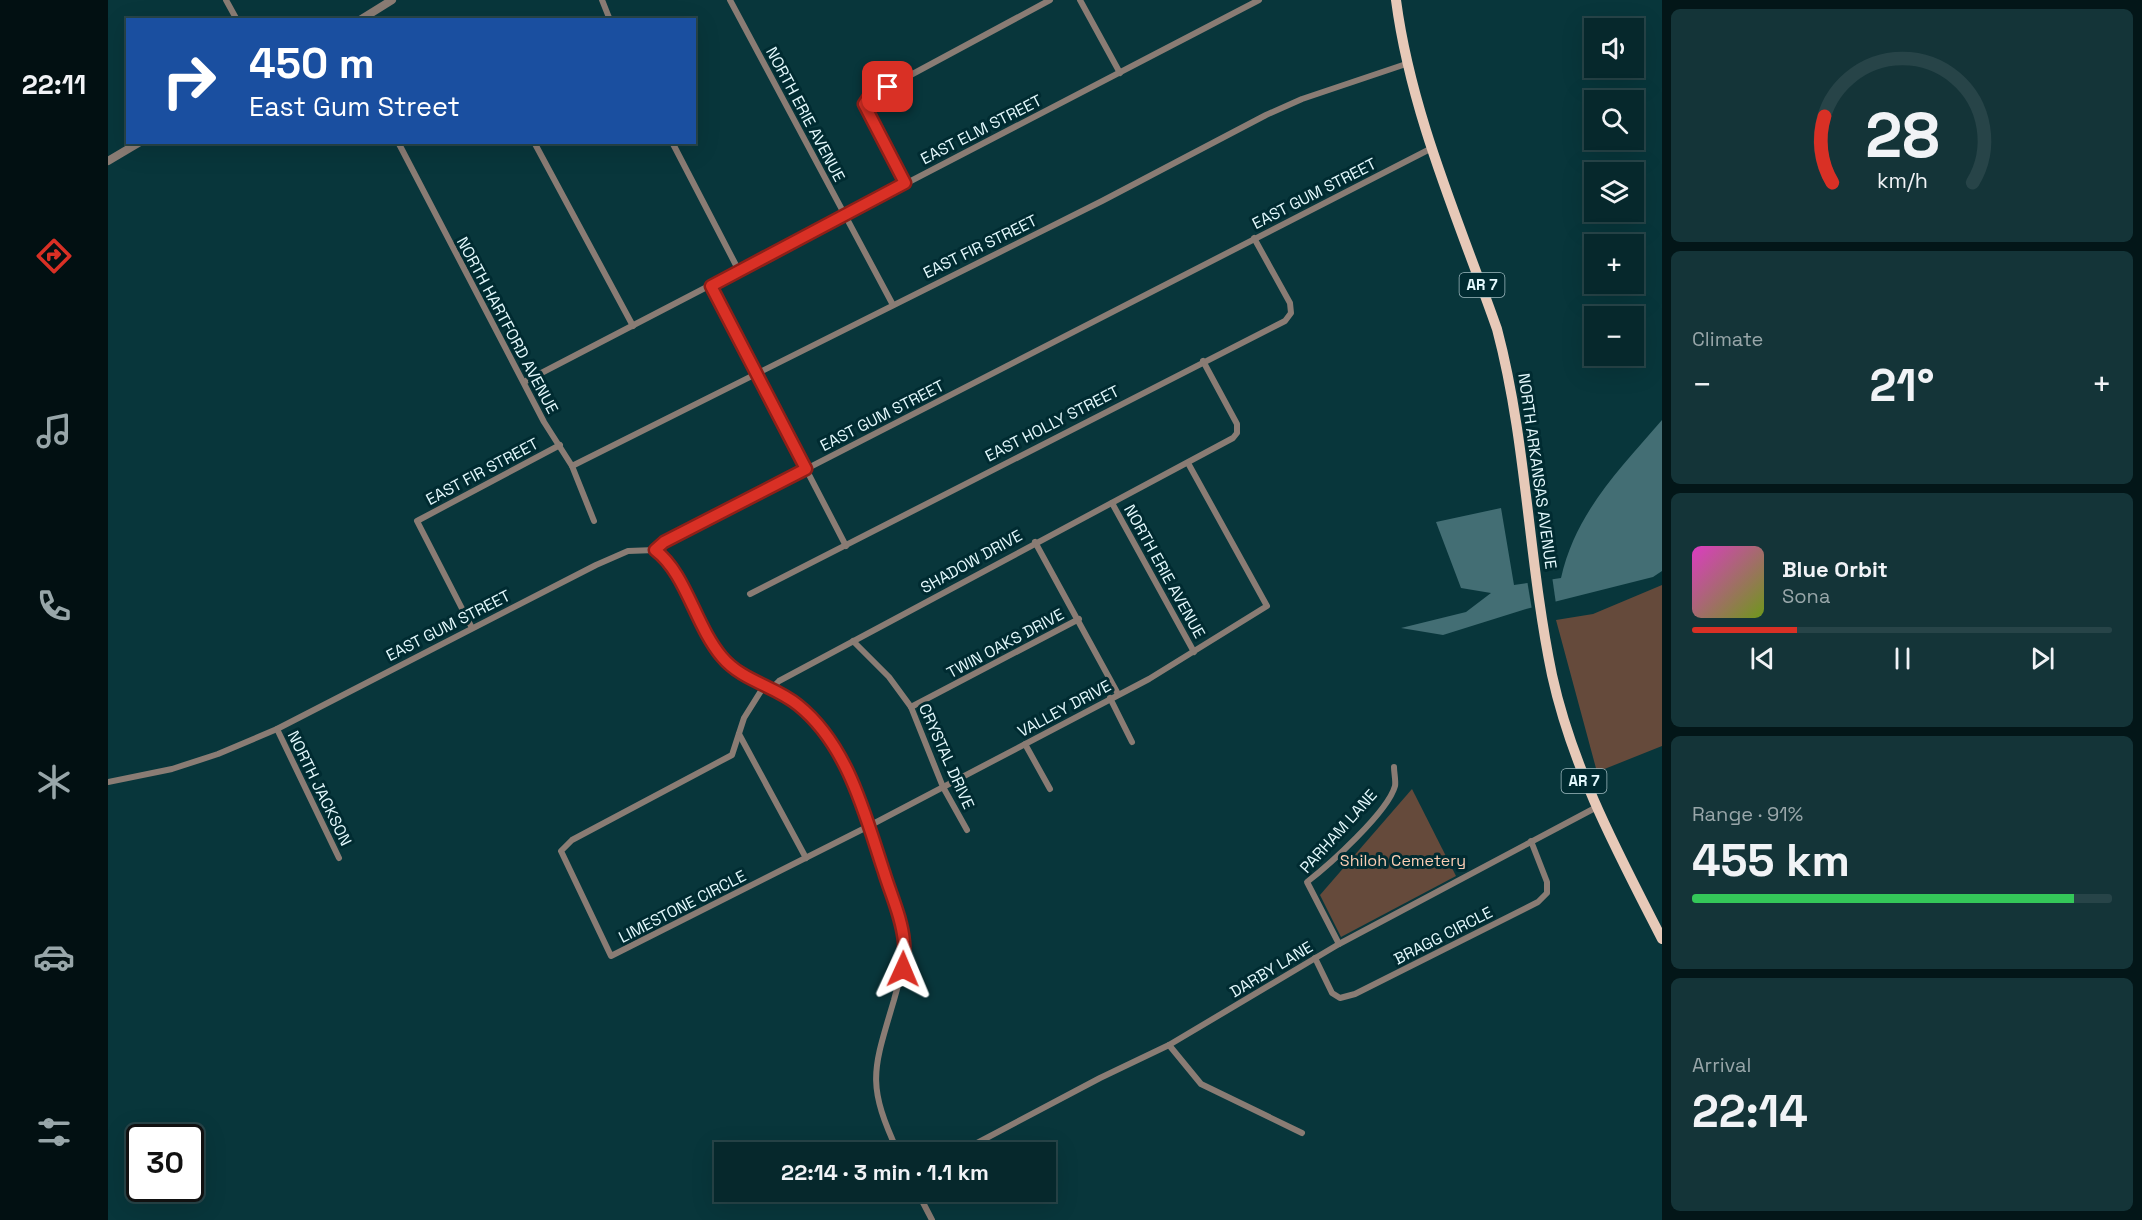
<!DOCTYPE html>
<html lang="en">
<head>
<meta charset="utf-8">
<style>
  body { margin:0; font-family:"Space Grotesk",sans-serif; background:#143438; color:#f1f3f6; height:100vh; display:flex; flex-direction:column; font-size:22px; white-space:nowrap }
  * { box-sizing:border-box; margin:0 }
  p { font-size:20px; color:#98a6a9 }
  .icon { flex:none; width:33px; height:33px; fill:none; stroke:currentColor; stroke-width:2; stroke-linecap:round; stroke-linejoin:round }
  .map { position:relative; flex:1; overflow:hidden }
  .panel { display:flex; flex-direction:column; gap:9px; padding:9px; background:#031618; width:480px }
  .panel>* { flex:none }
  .guide { position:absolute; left:18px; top:18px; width:570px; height:126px; border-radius:0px; box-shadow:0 6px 24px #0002,0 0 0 2px #274448; background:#1a4fa0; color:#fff; overflow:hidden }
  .fabs { position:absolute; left:1476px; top:18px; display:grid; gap:12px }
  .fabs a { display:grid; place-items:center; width:60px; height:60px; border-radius:0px; background:#06282c; box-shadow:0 6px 24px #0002,0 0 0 2px #274448; font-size:30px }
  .speed { position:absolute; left:18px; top:1124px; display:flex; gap:12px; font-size:30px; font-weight:700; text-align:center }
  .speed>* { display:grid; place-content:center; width:78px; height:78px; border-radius:50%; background:#06282c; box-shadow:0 6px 24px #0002,0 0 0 2px #274448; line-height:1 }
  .speed .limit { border:3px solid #111; border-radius:9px; background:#fff; color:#111 }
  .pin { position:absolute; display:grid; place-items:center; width:51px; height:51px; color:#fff; margin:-26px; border-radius:12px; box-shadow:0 3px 9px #0006 }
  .me { position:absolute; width:66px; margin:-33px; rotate:1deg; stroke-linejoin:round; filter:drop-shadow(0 0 4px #0008) }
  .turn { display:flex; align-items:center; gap:21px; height:126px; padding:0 24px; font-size:27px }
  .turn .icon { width:78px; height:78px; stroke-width:2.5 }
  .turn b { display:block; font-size:42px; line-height:51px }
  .big { font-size:45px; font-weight:800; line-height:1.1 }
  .panel .tile { flex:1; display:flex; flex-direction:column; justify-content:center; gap:9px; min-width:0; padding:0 21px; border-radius:9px; background:#143438 }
  .panel .dial { align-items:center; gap:0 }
  .dial svg { height:156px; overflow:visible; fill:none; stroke:#274448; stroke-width:7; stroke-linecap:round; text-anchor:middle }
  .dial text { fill:#f1f3f6; stroke:none }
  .song { display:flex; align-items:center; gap:18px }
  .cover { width:72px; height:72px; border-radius:9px; background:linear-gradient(135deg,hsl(310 70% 55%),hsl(80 70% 35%)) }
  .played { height:6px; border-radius:3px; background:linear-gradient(90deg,#d93025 25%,#274448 25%) }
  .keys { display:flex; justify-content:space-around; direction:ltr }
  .heat { display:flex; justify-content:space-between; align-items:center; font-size:33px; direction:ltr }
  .charge { height:9px; border-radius:4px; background:linear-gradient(90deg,#34c759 91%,#274448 0) }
  .trip { position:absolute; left:606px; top:1142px; width:342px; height:60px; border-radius:0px; background:#06282c; box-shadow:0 6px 24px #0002,0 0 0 2px #274448; font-weight:800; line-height:60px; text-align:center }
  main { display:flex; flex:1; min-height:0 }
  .menu { display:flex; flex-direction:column; width:108px; justify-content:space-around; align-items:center; background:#021012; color:#98a6a9 }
  .menu .icon { width:42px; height:42px }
  .menu .current { color:#d93025 }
  .menu b { font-size:27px; color:#f1f3f6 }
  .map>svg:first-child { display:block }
  .green { fill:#654a3b }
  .water { fill:#436e74 }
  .pier { fill:#08363b }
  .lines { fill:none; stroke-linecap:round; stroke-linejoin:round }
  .minor { stroke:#8a7c74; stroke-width:6 }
  .tertiary { stroke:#8a7c74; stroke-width:8 }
  .primary { stroke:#e7c9b8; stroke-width:10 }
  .route-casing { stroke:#8d1f18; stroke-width:15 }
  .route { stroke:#d93025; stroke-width:10 }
  .labels { text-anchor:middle; stroke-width:6; stroke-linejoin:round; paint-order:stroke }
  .shield { fill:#002b31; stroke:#9fbbc0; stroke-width:1.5 }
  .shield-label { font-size:15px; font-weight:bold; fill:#e3f9fd }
  .street-label { font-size:16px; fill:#e3f9fd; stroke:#002b31 }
  .park-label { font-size:16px; fill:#fbceb4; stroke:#002b31 }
</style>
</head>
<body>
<main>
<nav class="menu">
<b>22:11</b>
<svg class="icon current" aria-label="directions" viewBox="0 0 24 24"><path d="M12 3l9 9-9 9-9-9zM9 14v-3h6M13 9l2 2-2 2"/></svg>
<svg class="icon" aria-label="music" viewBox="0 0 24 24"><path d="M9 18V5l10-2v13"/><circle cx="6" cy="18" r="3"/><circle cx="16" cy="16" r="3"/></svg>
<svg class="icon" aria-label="phone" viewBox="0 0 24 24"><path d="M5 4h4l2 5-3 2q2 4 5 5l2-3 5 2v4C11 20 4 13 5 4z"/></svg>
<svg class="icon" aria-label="climate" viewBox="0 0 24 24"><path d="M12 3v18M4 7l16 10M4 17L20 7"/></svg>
<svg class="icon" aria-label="car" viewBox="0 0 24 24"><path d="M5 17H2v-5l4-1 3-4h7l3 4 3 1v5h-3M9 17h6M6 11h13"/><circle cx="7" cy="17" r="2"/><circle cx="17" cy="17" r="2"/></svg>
<svg class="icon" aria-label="filters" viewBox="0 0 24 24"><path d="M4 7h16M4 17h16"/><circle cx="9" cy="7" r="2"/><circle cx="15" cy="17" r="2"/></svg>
</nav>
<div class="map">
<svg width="1554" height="1220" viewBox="0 0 1554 1220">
  <rect width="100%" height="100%" fill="#08363b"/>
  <g class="green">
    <polygon points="1554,585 1554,746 1489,772 1448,620 1485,614"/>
    <polygon points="1304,789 1348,876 1233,937 1212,895"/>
  </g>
  <path class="water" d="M 1554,420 L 1554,571 L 1545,577 L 1418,609 L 1335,635 L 1293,628 L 1358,612 L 1383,593 L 1353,588 L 1328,522 L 1393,508 L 1406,585 L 1453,578 C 1468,512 1511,470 1554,420 Z"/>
  <polygon class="pier" points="1444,576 1448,604 1424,610 1419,580"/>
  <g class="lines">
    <g class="minor">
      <polyline points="118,0 129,20"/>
      <polyline points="494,0 502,20"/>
      <polyline points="622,0 785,305"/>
      <polyline points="972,0 1012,73"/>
      <polyline points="290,142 436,422 464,466 486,521"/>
      <polyline points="426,142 525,326"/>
      <polyline points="564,142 631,271"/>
      <polyline points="797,183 759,115 756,104 760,98 942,0"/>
      <polyline points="603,286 738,546"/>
      <polyline points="416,382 1151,0"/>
      <polyline points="464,466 994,201 1158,115 1194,99 1298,64"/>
      <polyline points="1004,503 1086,652"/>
      <polyline points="927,542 1010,694"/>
      <path d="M 547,550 C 578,572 587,625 614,657 C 634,681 667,686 690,705 C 740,745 757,815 776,872 C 783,895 794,919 796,942 C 798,962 791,981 786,1000 C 765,1071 758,1083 790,1152"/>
      <polyline points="642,594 1177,321 1183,313 1182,303 1146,238"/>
      <polyline points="364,628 309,521 452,445"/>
      <polyline points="745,641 781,677 803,707 835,787 859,830"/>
      <polyline points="656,686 636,718 624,755 464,840 453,851 503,956 761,826 1041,679 1159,606 1080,463"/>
      <polyline points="663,689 671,681 1125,438 1129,433 1129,424 1095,361"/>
      <polyline points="1002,698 1024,742"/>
      <polyline points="803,707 971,619"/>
      <polyline points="169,729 231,858"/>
      <polyline points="631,734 698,858"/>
      <polyline points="917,744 942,789"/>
      <polyline points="0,782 64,769 110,754 169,729 488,565 520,551 547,550 556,542 1324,148"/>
      <path d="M 1231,944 L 1199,882 C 1221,865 1280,812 1287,786 C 1288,781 1286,773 1286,767"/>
      <polyline points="1207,958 1224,993 1232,998 1247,994 1430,902 1439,893 1439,882 1423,841"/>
      <polyline points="1061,1045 1093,1084 1194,1133"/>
      <polyline points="852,1152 992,1078 1061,1045 1231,944 1487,808"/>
      <polyline points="809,1191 824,1220"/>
    </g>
    <g class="tertiary">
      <polyline points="252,20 284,0"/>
      <polyline points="0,161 32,142"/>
    </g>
    <path class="primary" d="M 1288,0 C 1303,114 1351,221 1389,329 C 1419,442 1420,560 1444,675 C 1465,770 1510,853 1554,939"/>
  </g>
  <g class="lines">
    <g class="route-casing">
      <path id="route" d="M 780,87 L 760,98 L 756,104 L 797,183 L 603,286 L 698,469 L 556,542 L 547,550 C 578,573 587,625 614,657 C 634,681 667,686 690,705 C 740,745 757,815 776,872 C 783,895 794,918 796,942 C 797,951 795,961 795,969"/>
    </g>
    <use href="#route" class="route"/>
  </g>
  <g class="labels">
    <g class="shield">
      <rect x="1351.5" y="273" width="45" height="24" rx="4.5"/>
      <rect x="1453.5" y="769" width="45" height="24" rx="4.5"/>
    </g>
    <g class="shield-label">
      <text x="1374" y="290">AR 7</text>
      <text x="1476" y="786">AR 7</text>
    </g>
    <g class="street-label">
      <text transform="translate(698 114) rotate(62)" y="6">NORTH ERIE AVENUE</text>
      <text transform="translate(873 129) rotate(-27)" y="6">EAST ELM STREET</text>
      <text transform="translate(1206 193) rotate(-27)" y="6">EAST GUM STREET</text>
      <text transform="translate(872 246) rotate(-26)" y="6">EAST FIR STREET</text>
      <text transform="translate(400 325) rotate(62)" y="6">NORTH HARTFORD AVENUE</text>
      <text transform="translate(774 415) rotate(-27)" y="6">EAST GUM STREET</text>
      <text transform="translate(944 423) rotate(-27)" y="6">EAST HOLLY STREET</text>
      <text transform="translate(374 471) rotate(-28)" y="6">EAST FIR STREET</text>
      <text transform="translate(1430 471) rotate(82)" y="6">NORTH ARKANSAS AVENUE</text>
      <text transform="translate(863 561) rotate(-29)" y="6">SHADOW DRIVE</text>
      <text transform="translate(1057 571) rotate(61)" y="6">NORTH ERIE AVENUE</text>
      <text transform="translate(340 625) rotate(-27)" y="6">EAST GUM STREET</text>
      <text transform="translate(897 643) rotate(-28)" y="6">TWIN OAKS DRIVE</text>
      <text transform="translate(956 708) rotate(-28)" y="6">VALLEY DRIVE</text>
      <text transform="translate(839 756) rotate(66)" y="6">CRYSTAL DRIVE</text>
      <text transform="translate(212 788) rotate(64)" y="6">NORTH JACKSON</text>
      <text transform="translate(1230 831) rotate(-48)" y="6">PARHAM LANE</text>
      <text transform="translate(574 906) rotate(-27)" y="6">LIMESTONE CIRCLE</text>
      <text transform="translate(1335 935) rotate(-27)" y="6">BRAGG CIRCLE</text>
      <text transform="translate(1163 969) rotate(-31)" y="6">DARBY LANE</text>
    </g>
    <g class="park-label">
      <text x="1295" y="866">Shiloh Cemetery</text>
    </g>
  </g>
</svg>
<div class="fabs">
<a><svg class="icon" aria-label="sound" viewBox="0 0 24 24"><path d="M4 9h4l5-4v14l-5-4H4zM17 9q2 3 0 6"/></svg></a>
<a><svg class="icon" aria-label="search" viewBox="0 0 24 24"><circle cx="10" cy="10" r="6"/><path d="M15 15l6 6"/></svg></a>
<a><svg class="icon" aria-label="layers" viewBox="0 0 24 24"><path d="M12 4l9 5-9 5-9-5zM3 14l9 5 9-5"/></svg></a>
<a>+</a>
<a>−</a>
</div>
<div class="speed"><div class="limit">30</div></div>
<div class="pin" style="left:780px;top:87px;background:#d93025"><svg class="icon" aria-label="arrive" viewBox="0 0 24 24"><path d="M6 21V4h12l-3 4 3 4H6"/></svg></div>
<svg class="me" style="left:795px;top:969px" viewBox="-20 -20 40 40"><path d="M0-17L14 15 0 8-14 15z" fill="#d93025" stroke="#fff" stroke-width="4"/></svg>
<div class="trip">22:14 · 3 min · 1.1 km</div>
<div class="guide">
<div class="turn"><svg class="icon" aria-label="right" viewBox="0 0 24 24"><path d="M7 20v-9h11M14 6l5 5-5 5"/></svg><div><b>450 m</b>East Gum Street</div></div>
</div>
</div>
<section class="panel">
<div class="tile dial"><svg viewBox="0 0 100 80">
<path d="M14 69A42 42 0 1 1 86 69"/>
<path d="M14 69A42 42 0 0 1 10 35" stroke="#d93025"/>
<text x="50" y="56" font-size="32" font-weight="700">28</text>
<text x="50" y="72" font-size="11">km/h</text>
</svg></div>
<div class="tile"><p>Climate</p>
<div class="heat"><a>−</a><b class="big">21°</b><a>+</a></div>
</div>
<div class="tile">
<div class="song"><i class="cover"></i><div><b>Blue Orbit</b><p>Sona</p></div></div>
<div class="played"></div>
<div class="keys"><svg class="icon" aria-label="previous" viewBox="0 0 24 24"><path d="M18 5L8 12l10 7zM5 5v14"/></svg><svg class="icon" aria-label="pause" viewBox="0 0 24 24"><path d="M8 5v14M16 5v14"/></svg><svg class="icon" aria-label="next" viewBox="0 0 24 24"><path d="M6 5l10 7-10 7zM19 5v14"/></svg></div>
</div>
<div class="tile"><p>Range · 91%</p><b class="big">455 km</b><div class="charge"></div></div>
<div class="tile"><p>Arrival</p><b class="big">22:14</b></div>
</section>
</main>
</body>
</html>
